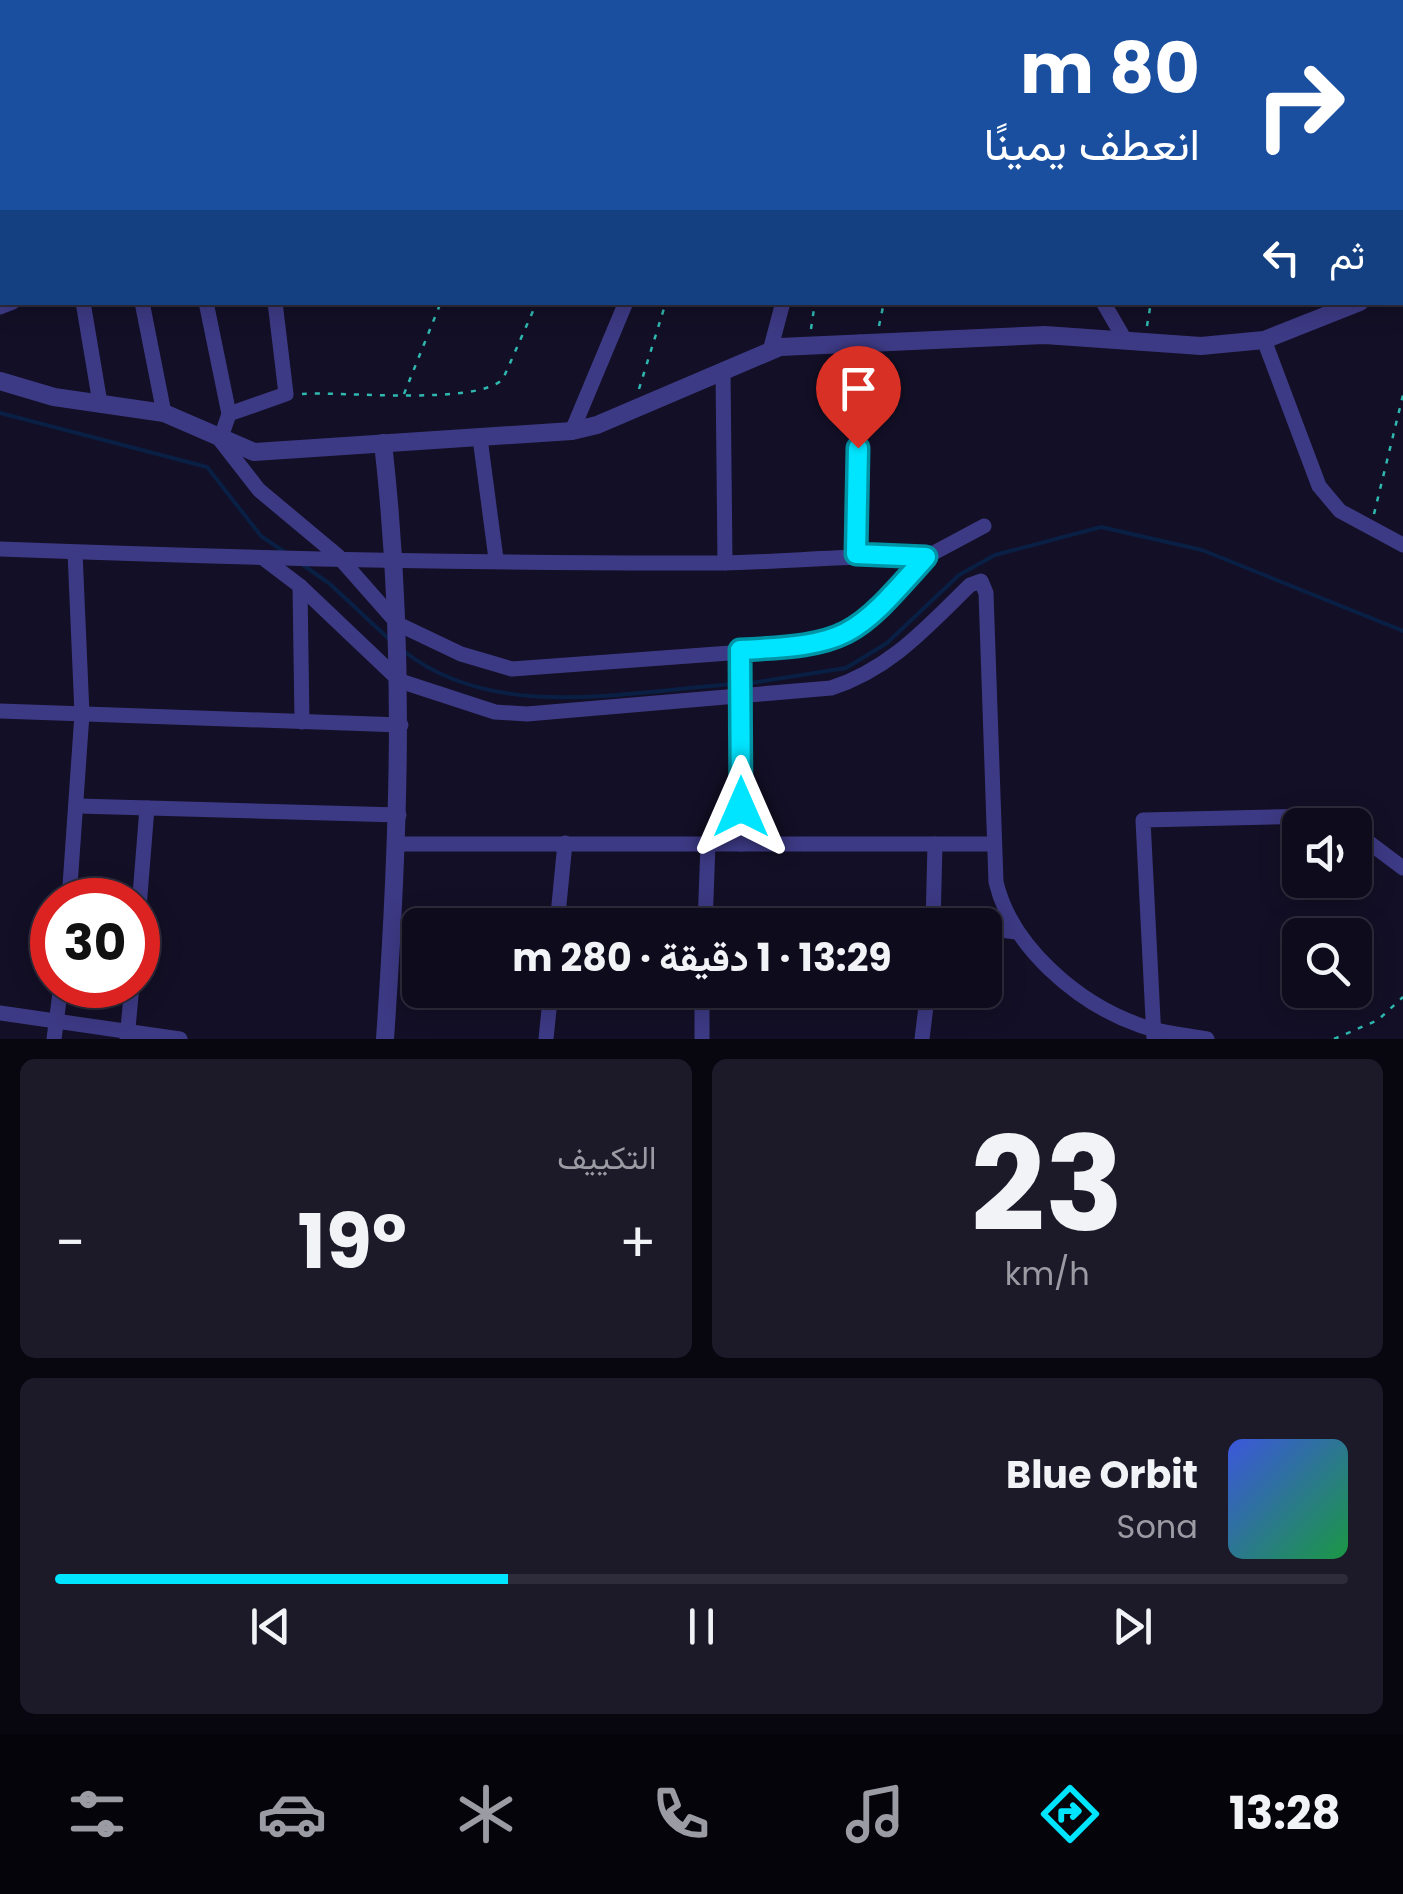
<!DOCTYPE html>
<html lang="ar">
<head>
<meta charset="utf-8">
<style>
  body { margin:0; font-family:Poppins,Vazirmatn,sans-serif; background:#1c1929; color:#f1f3f6; direction:rtl; height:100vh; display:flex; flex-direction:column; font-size:38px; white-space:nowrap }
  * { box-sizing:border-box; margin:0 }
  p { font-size:32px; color:#9b9ba3 }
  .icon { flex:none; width:55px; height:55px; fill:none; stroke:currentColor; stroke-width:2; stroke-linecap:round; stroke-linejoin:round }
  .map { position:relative; height:1039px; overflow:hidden; direction:ltr }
  .drawer { display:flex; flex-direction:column; gap:20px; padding:20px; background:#08060f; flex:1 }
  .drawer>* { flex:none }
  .top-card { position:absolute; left:0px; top:0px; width:1405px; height:305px; box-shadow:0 5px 25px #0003,0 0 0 2px #2e2b3b; direction:rtl; background:#1a4fa0; color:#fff; overflow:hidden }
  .fabs { position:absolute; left:1282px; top:808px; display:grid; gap:20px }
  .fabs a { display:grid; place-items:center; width:90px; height:90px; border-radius:15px; background:#0e0b1c; box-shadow:0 5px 25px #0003,0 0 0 2px #2e2b3b; font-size:50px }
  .speed { position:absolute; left:30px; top:878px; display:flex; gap:20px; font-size:50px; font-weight:700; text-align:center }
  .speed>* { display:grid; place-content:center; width:130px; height:130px; border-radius:50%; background:#0e0b1c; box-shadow:0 5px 25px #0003,0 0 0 2px #2e2b3b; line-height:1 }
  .speed .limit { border:15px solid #d22; background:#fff; color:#111 }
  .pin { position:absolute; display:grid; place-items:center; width:85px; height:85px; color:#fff; margin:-102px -42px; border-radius:50% 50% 50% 0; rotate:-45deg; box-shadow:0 0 10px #0007 }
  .pin .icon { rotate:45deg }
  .me { position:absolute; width:110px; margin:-55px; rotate:0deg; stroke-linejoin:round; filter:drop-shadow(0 0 8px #0008) }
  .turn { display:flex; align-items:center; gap:35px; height:210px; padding:0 40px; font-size:45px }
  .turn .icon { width:130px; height:130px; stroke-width:2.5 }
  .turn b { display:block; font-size:70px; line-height:85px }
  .then { display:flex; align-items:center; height:95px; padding:0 40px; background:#0003; gap:20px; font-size:38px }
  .big { font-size:75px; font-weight:700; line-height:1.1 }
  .drawer .widget { flex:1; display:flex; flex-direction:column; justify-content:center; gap:15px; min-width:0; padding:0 35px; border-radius:15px; background:#1c1929 }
  .drawer .dial { align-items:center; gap:0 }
  .dial b { font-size:130px; line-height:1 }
  .song { display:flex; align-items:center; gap:30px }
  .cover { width:120px; height:120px; border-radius:15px; background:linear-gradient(135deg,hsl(230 70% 55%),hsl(140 70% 35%)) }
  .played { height:10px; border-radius:5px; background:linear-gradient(90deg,#00e5ff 35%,#2e2b3b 35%) }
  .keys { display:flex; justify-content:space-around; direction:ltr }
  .heat { display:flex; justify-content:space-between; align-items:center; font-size:55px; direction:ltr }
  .drawer .tiles { flex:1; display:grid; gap:20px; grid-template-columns:1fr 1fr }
  .widget:last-child { grid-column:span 2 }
  .trip { position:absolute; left:402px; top:908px; width:600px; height:100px; border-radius:15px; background:#0e0b1c; box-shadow:0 5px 25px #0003,0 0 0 2px #2e2b3b; font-weight:700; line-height:100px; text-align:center; direction:rtl }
  .dock { display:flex; height:160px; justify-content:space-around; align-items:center; background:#06040b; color:#9b9ba3 }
  .dock .icon { width:70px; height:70px }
  .dock .selected { color:#00e5ff }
  .dock b { font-size:45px; color:#f1f3f6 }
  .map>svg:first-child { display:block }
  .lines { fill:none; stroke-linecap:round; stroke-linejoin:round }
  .stream { stroke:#0a1f44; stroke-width:4 }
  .path { stroke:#2fb8b0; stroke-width:2.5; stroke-dasharray:5 8; stroke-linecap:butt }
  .minor { stroke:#3d3a85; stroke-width:15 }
  .tertiary { stroke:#3d3a85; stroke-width:18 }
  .route-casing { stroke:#0095a6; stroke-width:25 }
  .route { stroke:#00e5ff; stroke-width:18 }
</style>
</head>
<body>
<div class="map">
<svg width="1403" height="1039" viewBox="0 0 1403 1039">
  <rect width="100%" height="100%" fill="#130f26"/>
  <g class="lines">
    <g class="stream">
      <polyline points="0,413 207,467 261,536 283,551"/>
      <polyline points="303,565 330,584 390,640"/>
      <path d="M 405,652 C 496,723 630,691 735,684"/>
      <polyline points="745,684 846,668 887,643 959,575 995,555 1101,527 1202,550 1403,631"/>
    </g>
    <g class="path">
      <polyline points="1251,0 1252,2"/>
      <polyline points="386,2 387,0"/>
      <polyline points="557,2 558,0"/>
      <polyline points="644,2 645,0"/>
      <polyline points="878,2 880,0"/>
      <polyline points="1198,2 1199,0"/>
      <polyline points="1248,2 1249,0"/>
      <polyline points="1402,72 1403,71"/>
      <polyline points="879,326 884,302"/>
      <polyline points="1147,326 1151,302"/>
      <polyline points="811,329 815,302"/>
      <polyline points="639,389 666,302"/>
      <path d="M 302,394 C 344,391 476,406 503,379 L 537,302"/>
      <polyline points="404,394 441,302"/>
      <polyline points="1374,514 1403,395"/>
      <polyline points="1334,1039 1378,1020 1403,997"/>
    </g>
    <g class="minor">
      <polyline points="53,0 54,2"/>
      <polyline points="119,0 120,2"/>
      <polyline points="195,0 196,2"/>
      <polyline points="753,0 758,2"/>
      <polyline points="1345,0 1346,2"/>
      <polyline points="265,2 266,0"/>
      <polyline points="445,2 446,0"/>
      <polyline points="0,47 2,53"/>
      <polyline points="1402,98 1403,99"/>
      <polyline points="0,147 2,146"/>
      <polyline points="0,230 2,229"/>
      <polyline points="83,302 100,403"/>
      <polyline points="142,302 164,413"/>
      <polyline points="206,302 229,414"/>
      <polyline points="275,302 286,394 229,414 220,440 259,490 338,556 398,624 461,654 512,669 811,647 837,639 871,618 926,557 984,526"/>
      <polyline points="1103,302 1125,340"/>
      <polyline points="0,307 13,302"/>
      <polyline points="1264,340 1319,486 1340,511 1403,545"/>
      <polyline points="770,351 783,302"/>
      <polyline points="723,370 725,563"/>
      <polyline points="572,431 626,302"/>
      <polyline points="480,438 496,559"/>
      <path d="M 0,549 C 240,558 481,564 721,563 C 790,562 857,554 926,557"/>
      <polyline points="856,554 860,342"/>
      <path d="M 263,558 L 300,586 L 400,681 L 495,712 L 527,714 L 831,688 C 890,669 926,628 970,585 L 981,581 L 986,593 L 996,882 C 1011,946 1077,1003 1139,1025 C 1160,1033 1185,1035 1207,1039"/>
      <polyline points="300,586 302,722"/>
      <polyline points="740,650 741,844"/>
      <polyline points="0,711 401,725"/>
      <polyline points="78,806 399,815"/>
      <polyline points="1355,832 1403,868"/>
      <polyline points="398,844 994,844"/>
      <polyline points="69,900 82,714 75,552"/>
      <polyline points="138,920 147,808"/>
      <polyline points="705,924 960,925"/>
      <polyline points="557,925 565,843"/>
      <polyline points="705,925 708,844"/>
      <polyline points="933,925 935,844"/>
      <polyline points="985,928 1016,932"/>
      <polyline points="0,1013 180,1039"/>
      <polyline points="54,1039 61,985"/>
      <polyline points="127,1039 132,985"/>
      <polyline points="546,1039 551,990"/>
      <polyline points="702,1039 702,990"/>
      <polyline points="922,1039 928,990"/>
      <polyline points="1154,1039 1143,820 1315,816 1346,825"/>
    </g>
    <g class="tertiary">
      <polyline points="1402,284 1403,284"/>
      <polyline points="0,381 54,397 164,413 254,452 572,431 597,425 780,347 1045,335 1201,346 1264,340 1360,302"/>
      <path d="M 383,443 C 406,645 399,837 385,1039"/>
    </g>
  </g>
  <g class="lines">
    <g class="route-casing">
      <path id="route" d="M 741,807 L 740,650 C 849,645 854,638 926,557 L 856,554 L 858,448"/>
    </g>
    <use href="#route" class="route"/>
  </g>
</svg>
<div class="fabs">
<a><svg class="icon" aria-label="sound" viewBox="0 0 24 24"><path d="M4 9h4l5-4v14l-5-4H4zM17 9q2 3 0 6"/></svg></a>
<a><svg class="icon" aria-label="search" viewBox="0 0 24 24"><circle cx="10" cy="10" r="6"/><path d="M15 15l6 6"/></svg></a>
</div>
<div class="speed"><div class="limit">30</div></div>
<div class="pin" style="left:858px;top:448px;background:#d93025"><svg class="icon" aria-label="arrive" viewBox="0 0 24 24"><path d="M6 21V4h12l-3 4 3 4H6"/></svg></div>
<svg class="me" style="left:741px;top:807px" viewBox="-20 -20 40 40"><path d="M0-17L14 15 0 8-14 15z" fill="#00e5ff" stroke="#fff" stroke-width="4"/></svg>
<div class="trip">13:29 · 1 دقيقة · 280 m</div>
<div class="top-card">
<div class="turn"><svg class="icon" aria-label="right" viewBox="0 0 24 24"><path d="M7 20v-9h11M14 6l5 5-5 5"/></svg><div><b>80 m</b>انعطف يمينًا</div></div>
<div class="then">ثم<svg class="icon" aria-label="left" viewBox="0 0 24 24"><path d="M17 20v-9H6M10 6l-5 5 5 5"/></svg></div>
</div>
</div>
<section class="drawer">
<div class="tiles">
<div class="widget dial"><b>23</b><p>km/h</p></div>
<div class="widget"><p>التكييف</p>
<div class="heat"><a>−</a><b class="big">19°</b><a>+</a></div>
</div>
<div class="widget">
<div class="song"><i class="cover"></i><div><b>Blue Orbit</b><p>Sona</p></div></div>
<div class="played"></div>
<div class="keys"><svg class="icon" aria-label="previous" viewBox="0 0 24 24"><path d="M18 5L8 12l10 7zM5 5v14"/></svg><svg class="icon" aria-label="pause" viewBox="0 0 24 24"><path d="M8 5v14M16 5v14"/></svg><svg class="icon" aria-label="next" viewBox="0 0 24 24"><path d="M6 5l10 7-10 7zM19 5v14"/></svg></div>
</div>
</div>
</section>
<nav class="dock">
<b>13:28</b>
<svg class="icon selected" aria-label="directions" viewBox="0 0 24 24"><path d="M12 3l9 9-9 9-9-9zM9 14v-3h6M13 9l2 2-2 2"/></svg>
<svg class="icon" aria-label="music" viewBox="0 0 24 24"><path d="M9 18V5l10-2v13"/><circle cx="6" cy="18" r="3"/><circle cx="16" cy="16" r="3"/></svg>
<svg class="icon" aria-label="phone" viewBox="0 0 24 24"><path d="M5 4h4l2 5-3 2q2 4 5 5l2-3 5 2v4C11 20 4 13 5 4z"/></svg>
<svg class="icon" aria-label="climate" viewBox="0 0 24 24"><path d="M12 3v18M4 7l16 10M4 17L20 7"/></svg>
<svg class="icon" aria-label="car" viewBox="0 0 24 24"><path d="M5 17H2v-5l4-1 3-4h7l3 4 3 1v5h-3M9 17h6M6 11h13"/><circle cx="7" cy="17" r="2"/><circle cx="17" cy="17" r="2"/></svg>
<svg class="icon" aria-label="filters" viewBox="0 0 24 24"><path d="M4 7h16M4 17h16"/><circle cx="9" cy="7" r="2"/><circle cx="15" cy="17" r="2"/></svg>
</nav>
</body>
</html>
